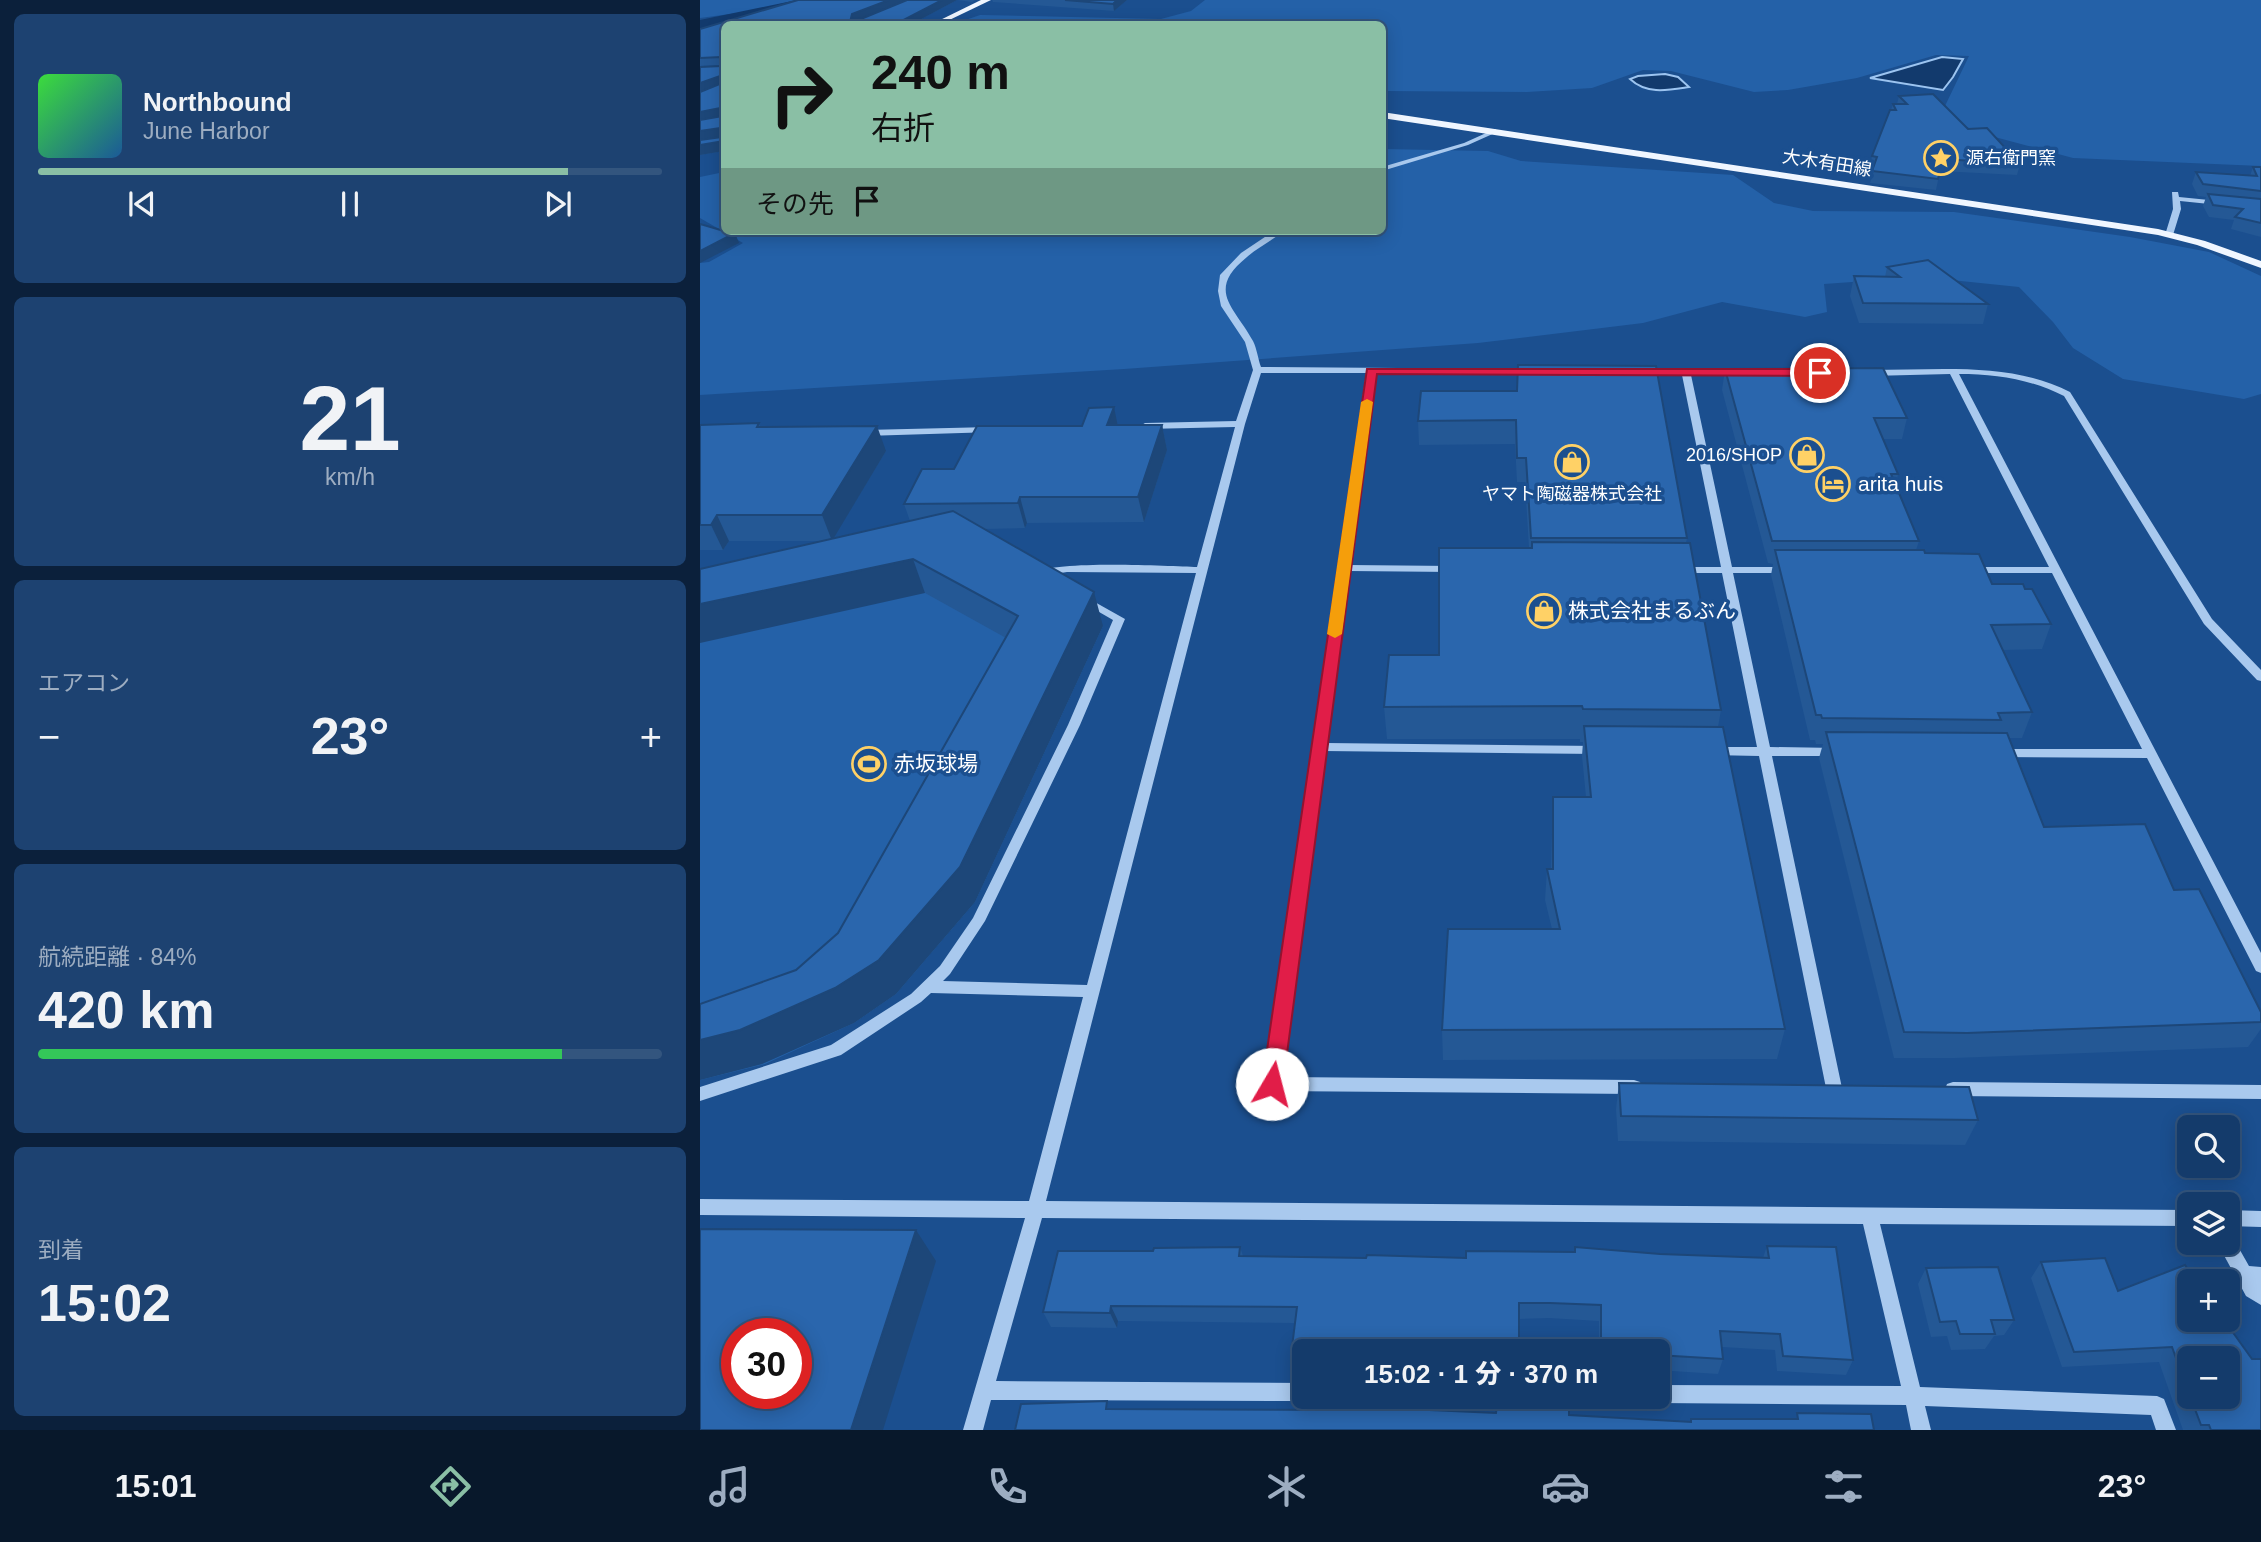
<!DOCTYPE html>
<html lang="ja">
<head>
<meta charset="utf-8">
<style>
  body { margin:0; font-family:Arial,"Noto Sans JP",sans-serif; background:#1d4271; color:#f1f3f6; height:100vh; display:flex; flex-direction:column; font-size:26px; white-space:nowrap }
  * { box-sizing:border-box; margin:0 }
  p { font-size:23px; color:#9dadc1 }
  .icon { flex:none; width:38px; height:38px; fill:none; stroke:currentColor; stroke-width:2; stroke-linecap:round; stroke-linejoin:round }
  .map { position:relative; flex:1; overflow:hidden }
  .drawer { display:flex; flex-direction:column; gap:14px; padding:14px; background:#0b203b; width:700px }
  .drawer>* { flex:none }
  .guide { position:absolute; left:21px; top:21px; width:665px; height:214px; border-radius:10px; box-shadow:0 4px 18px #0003,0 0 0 2px #33557e; background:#8abfa5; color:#111; overflow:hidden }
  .controls { position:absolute; left:1477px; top:1115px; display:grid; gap:14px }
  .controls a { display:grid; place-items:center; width:63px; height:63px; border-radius:10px; background:#143b6b; box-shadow:0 4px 18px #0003,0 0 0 2px #33557e; font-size:35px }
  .speed { position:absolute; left:21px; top:1318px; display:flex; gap:14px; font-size:35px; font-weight:700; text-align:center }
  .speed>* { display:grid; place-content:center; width:91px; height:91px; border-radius:50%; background:#143b6b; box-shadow:0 4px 18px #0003,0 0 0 2px #33557e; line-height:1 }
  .speed .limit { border:10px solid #d22; background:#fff; color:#111 }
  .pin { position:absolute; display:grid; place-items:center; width:60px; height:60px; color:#fff; margin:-30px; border:4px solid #fff; border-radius:50%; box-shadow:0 2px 7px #0007 }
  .me { position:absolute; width:77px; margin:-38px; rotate:8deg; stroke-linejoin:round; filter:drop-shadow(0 0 5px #0008) }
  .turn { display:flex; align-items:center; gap:24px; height:147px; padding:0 35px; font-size:32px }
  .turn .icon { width:91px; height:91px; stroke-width:2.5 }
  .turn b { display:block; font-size:49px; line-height:60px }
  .then { display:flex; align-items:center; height:66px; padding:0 35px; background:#0003; gap:14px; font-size:26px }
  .big { font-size:52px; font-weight:800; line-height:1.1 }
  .drawer .tile { flex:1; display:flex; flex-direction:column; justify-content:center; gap:10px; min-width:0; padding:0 24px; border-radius:10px; background:#1d4271 }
  .drawer .dial { align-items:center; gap:0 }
  .dial b { font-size:91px; line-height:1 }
  .song { display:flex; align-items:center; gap:21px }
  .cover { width:84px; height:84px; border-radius:10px; background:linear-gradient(135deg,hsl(120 70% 55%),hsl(210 70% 35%)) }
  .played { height:7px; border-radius:4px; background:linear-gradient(90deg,#8abfa5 85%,#33557e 85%) }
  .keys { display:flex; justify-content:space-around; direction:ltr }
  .heat { display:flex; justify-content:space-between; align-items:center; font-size:38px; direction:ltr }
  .charge { height:10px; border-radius:5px; background:linear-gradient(90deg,#34c759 84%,#33557e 0) }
  .trip { position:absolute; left:592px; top:1339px; width:378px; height:70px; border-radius:10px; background:#143b6b; box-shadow:0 4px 18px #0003,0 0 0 2px #33557e; font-weight:800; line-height:70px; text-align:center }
  .dock { display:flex; height:112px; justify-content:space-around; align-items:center; background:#08182b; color:#9dadc1 }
  .dock .icon { width:49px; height:49px }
  .dock .active { color:#8abfa5 }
  .dock b { font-size:32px; color:#f1f3f6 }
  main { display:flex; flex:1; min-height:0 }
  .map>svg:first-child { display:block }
  .green { fill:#2461a8 }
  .water { fill:#123a6d; stroke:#9cc4f0; stroke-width:2 }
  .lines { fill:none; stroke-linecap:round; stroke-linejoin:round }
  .river { fill:#123a6d; fill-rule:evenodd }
  .minor { fill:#a9c9ee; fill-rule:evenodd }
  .major { fill:#f0f6ff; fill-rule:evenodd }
  .wall { fill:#245895; fill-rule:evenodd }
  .shaded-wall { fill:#1d4779 }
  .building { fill:#2a66ad; stroke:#1d4779; stroke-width:2; fill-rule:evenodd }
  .route { fill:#e11d48; stroke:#92132f; stroke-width:2 }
  .slow { fill:#f59e0b }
  .labels { text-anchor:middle; stroke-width:7; stroke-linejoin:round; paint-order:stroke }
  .far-poi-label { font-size:18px; fill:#fff; stroke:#1b4f8f; text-anchor:start }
  .far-street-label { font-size:18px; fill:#fff; stroke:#1b4f8f }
  .poi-label { font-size:21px; fill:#fff; stroke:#1b4f8f; text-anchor:start }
</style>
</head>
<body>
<main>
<section class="drawer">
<div class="tile">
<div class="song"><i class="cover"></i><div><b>Northbound</b><p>June Harbor</p></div></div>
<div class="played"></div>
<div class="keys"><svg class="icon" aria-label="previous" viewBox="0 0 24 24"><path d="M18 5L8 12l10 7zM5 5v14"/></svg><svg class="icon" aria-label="pause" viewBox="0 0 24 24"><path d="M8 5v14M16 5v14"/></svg><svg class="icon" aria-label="next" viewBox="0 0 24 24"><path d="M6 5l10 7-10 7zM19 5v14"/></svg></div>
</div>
<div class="tile dial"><b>21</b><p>km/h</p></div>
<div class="tile"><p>エアコン</p>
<div class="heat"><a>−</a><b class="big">23°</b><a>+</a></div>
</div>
<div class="tile"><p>航続距離 · 84%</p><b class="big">420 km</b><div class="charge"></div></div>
<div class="tile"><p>到着</p><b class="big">15:02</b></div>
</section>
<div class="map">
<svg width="1561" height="1430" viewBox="0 0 1561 1430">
  <rect width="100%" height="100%" fill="#1b4f8f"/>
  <g class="green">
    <polygon points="0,0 98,0 76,8 0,18"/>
    <polygon points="505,0 1561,0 1561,166 1373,158 1291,136 1258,124 1245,106 1269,56 1236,55 1157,78 1088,90 1054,92 971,71 943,70 892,88 827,92 683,91 682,24 254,24 280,15 461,19 491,11"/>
    <polygon points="683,149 788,151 821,161 1033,175 1074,203 1113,211 1254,212 1430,237 1509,252 1561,276 1561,394 1544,399 1423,379 1373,348 1353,322 1319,287 1222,277 1124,284 1127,312 1105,317 1022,302 943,323 778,343 424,369 0,395 0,263 9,262 43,243 0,218 0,177 24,172 24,231 682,231"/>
    <polygon points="267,546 403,626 275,902 196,994 154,1023 65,1064 0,1080 0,606"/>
  </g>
  <g class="water">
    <polygon points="1242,57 1263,59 1253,77 1243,90 1170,78"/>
    <path d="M 965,74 L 978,77 L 989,87 C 969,90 947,95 930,79 L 938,76 Z"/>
  </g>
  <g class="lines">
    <polygon class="river" points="97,0 138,0 134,5 59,24 24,24 24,30 0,34 0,20"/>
    <g class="minor">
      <polygon points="795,129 798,131 797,132 768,145 682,171 682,167 764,143"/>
      <polygon points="1472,192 1478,192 1479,197 1519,201 1523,203 1519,205 1480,201 1481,209 1473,235 1469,237 1465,235 1473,209"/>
      <path d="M 574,231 L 583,231 C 572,241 558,247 547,257 C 505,291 535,307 553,341 C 557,349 558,359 561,367 L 833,369 L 837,372 L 833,375 L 675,374 L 649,565 L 753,566 L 758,569 L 753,572 L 649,571 L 626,743 L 899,746 L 905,750 L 899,754 L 624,751 L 581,1077 L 934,1080 L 940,1082 L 942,1087 L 940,1092 L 934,1094 L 572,1091 L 566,1089 L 564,1084 L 666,373 L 561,373 L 545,424 L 346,1201 L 1489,1210 L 1489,1226 L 1180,1224 L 1220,1387 L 1457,1396 L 1464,1399 L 1476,1430 L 1456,1430 L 1451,1415 L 1225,1406 L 1231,1430 L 1211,1430 L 1206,1405 L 957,1403 L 950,1401 L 949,1396 L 957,1396 L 957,1385 L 1201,1386 L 1163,1224 L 342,1218 L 296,1381 L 604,1383 L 604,1396 L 612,1396 L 604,1401 L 291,1400 L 283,1430 L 263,1430 L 325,1218 L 0,1215 L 0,1199 L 329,1201 L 383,997 L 231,993 L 221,1002 L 141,1055 L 0,1101 L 0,1087 L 131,1045 L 211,994 L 240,966 L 273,918 L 368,725 L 413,620 L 380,601 L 378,599 L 380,597 L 384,596 L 425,619 L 380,725 L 285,921 L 250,974 L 243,981 L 387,985 L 496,573 L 367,572 L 341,576 L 336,573 C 353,560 469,566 497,567 L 535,427 L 445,429 L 440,426 L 445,423 L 536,421 L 553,370 L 545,342 L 521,306 L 518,291 L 520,275 L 541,253 Z"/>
      <polygon points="1039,369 1043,372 1042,374 991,375 1032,567 1086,567 1091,570 1086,573 1033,573 1070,747 1137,748 1143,752 1137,756 1072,756 1142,1088 1140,1093 1134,1095 1128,1093 1126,1088 1059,756 1011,755 1005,751 1011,747 1057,747 1022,573 978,573 973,570 978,567 1021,567 982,375 942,375 938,372 942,369"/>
      <path d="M 1244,369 C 1289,369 1330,372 1370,392 L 1512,619 L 1561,670 L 1561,681 L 1557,680 L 1504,624 L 1364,396 C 1330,379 1296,374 1259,374 L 1561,953 L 1561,973 L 1556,971 L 1447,758 L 1298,757 L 1292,753 L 1298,749 L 1442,749 L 1352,573 L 1272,573 L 1267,570 L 1272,567 L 1349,567 L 1250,374 L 1170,376 L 1166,373 L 1170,370 Z"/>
      <polygon points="291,427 294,428 294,432 165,436 160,433 165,430"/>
      <polygon points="1253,1082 1561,1085 1561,1099 1253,1096 1247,1094 1245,1089 1247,1084"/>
      <polygon points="1528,1210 1561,1211 1561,1227 1528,1226"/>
      <polygon points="1528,1234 1532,1236 1549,1266 1561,1267 1561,1305 1546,1296 1520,1248 1517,1242 1528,1242"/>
    </g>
    <g class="major">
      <polygon points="281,0 291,0 241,24 232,24"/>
      <polygon points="682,112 1458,229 1505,241 1561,261 1561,268 1497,245 1458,235 682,118"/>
    </g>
  </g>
  <g class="wall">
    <polygon points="98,0 275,0 272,2 257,0 212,24 24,24 24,151 0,155 0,67 21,66 22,65 0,66 0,29"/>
    <polygon points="292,0 427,0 414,11 293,2"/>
    <polygon points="1199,96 1268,129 1320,164 1317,175 1240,171 1236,190 1170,183 1174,168 1170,167 1172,156 1191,110 1193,104 1197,104"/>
    <polygon points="1553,167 1561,167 1561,237 1531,229 1534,220 1509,217 1503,206 1506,197 1498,196 1492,184 1496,172 1550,176"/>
    <polygon points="1187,267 1288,304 1283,324 1159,323 1150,296 1154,276 1185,277"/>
    <polygon points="1025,369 1207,418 1202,439 1183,439 1198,474 1196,485 1219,541 1216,550 1225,553 1292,584 1325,589 1351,624 1342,649 1303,650 1332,712 1322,738 1309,738 1344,827 1474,890 1561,1012 1561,1029 1548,1047 1255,1058 1194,1058 1119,758 1123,744 1116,744 1115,740 1110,740 1071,575 1073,564 1068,563 1022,390"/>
    <polygon points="817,391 987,538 986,543 1021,710 1018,727 1085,1029 1077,1059 743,1060 742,1030 852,929 845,900 847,869 851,869 853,797 886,797 882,756 883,742 880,742 880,739 687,739 684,707 739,655 829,548 825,482 817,482 815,444 719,445 718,421"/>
    <polygon points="59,423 60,427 186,451 133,538 210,521 204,504 254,469 382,426 462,425 467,450 444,522 327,523 325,528 284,529 403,626 275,902 196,994 154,1023 62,1064 0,1080 0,1004 96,970 138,933 306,638 225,593 123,541 29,541 23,550 0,550 0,425"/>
    <polygon points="919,1083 1278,1120 1265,1145 918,1141 916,1109"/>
    <polygon points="1067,1246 1153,1360 1146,1375 1077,1371 1075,1350 1022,1347 1023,1359 1018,1374 957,1370 957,1351 899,1351 899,1321 849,1318 819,1319 819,1351 604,1351 604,1363 595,1362 592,1347 595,1323 418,1321 417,1328 351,1327 343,1312 453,1251 540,1247 543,1256 666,1258 766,1258 960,1254 1063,1258"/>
    <path d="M 1341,1262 L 1418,1291 L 1552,1359 L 1561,1430 L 1483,1430 L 1459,1362 L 1362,1367 L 1331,1278 ZM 1489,1358 L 1528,1396 L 1489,1396 Z"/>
    <polygon points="1226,1268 1314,1320 1304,1335 1294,1336 1285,1349 1251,1350 1247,1336 1231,1337 1218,1284"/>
  </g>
  <g class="shaded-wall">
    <polygon points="189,0 211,0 154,24 151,18 152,14"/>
    <polygon points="242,0 257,0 212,24 196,24"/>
    <polygon points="417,0 427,0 414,11 413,4"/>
    <polygon points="23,75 24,84 0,92 0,83"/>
    <polygon points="20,108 24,116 0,121 0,112"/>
    <polygon points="20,128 24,136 0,140 0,131"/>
    <polygon points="24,141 24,151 0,155 0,145"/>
    <polygon points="35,233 39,243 0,263 0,251"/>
    <polygon points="414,407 419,432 407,425"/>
    <polygon points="462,425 467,450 444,522 438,497"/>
    <polygon points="177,426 186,451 132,541 122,515"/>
    <polygon points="320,497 327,523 325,528 318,503"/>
    <polygon points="17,515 29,541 23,550 11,525"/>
    <polygon points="213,559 225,593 0,643 0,604"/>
    <polygon points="394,592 403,626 275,902 196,994 154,1023 62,1064 0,1080 0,1040 135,988"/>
    <polygon points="216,1230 236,1261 183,1430 151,1430"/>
    <polygon points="411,1306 418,1321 417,1328 410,1313"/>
  </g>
  <g class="building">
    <polygon points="98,0 189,0 152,14 151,18 161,19 207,0 242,0 196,24 24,24 24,141 0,145 0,140 21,137 23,130 20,128 0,131 0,120 23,116 23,110 20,108 0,112 0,92 22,83 23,75 0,83 0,67 21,66 24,60 21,57 0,58 0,29"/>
    <polygon points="365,0 417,0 413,4"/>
    <polygon points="1233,94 1268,129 1287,128 1320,164 1243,159 1238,179 1172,171 1177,157 1172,156 1190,110 1196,110 1193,104 1207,104 1199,96"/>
    <polygon points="1553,167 1561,167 1561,191 1503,184 1496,172 1557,176"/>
    <polygon points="1508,194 1561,199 1561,223 1535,217 1543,209 1513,205"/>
    <polygon points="0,224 24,231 35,233 0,251"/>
    <polygon points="1228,260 1288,304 1163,303 1154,276 1200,277 1187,267"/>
    <polygon points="818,365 956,366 987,538 831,538 826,458 817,458 816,420 718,421 721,391 817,391"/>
    <polygon points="1183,368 1207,418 1174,418 1198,474 1191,474 1219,541 1072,541 1025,369"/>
    <polygon points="414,407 407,425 462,425 438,497 320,497 318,503 204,504 222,469 254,469 277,426 382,426 389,408"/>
    <polygon points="59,423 57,427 177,426 122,515 17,515 11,525 0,525 0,425"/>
    <polygon points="253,511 394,592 260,867 179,960 135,988 40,1030 0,1040 0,1004 96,970 138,933 318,616 213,559 0,604 0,569"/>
    <polygon points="832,542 990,543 1021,710 883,709 882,706 684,707 689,655 739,655 739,548 832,548"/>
    <polygon points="1075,550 1224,550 1225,553 1279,554 1292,584 1323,584 1325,589 1332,589 1351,624 1291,625 1332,712 1298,713 1301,720 1122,718 1121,715 1116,715"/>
    <polygon points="884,726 1023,727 1085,1029 742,1030 748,929 860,929 847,869 853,869 853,797 891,797"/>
    <polygon points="1126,732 1307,733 1344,827 1445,824 1474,890 1499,889 1561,1012 1561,1022 1267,1033 1204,1032"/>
    <polygon points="919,1083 1269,1087 1278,1120 921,1116"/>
    <path d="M 0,1229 L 216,1230 L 151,1430 L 0,1430 ZM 37,1334 L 96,1334 L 96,1393 L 37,1393 Z"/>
    <polygon points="1067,1246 1136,1247 1153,1360 1083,1356 1080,1334 1020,1331 1023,1359 957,1355 957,1351 901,1351 901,1305 850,1303 819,1303 819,1344 740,1342 740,1350 592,1347 597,1307 411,1306 410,1313 343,1312 358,1251 453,1251 454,1248 540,1247 539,1256 666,1258 667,1255 766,1258 766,1251 875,1252 875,1247 960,1254 1069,1258"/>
    <polygon points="1405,1258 1418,1291 1485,1265 1496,1281 1489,1281 1489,1320 1524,1320 1552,1359 1561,1359 1561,1430 1511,1430 1509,1425 1501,1425 1490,1396 1528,1396 1528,1358 1489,1358 1489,1394 1472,1347 1374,1352 1341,1262"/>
    <polygon points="1298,1267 1314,1320 1291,1320 1295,1334 1260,1334 1256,1321 1240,1322 1226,1268"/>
    <polygon points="407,1401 406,1409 661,1410 661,1407 796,1413 797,1405 869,1408 869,1415 991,1422 991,1419 1098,1419 1097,1413 1171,1414 1174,1430 315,1430 321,1404"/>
  </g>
  <polygon class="route" points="667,369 1120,369 1125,373 1120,376 677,374 583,1084 580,1090 572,1093 565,1090 562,1084"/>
  <polygon class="slow" points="667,399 673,402 642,634 635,638 627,634 661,402"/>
  <defs>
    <g id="sight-ring" transform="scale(1.75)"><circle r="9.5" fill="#1b4f8f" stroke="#ffd166" stroke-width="1.5"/><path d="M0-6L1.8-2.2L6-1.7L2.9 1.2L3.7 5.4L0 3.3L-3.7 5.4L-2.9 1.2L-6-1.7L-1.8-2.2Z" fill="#ffd166"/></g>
    <g id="shop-ring" transform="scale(1.75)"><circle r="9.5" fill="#1b4f8f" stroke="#ffd166" stroke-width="1.5"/><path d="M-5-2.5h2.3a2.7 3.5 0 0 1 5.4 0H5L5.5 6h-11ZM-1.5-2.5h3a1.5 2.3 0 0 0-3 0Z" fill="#ffd166"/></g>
    <g id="hotel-ring" transform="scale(1.75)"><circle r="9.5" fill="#1b4f8f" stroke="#ffd166" stroke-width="1.5"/><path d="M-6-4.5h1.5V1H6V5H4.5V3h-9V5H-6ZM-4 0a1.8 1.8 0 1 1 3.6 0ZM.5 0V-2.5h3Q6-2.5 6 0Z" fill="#ffd166"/></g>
    <g id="stadium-ring" transform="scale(1.75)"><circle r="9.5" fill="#1b4f8f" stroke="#ffd166" stroke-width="1.5"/><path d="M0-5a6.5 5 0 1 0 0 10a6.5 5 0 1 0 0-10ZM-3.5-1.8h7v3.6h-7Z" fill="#ffd166"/></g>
  </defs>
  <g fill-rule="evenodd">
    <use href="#sight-ring" x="1241" y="158"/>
    <use href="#shop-ring" x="1107" y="455"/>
    <use href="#shop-ring" x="872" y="462"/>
    <use href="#hotel-ring" x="1133" y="484"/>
    <use href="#shop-ring" x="844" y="611"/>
    <use href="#stadium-ring" x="169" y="764"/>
  </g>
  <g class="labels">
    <g class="far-poi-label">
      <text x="1266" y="164">源右衛門窯</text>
      <text x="1082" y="461" text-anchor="end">2016/SHOP</text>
      <text x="872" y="500" text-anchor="middle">ヤマト陶磁器株式会社</text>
    </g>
    <g class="far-street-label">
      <text transform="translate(1127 163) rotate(9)" y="6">大木有田線</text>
    </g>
    <g class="poi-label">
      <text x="1158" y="491">arita huis</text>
      <text x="868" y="618">株式会社まるぶん</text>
      <text x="194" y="771">赤坂球場</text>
    </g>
  </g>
</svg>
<div class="controls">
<a><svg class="icon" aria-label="search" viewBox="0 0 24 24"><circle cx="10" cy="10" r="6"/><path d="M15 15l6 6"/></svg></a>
<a><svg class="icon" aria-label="layers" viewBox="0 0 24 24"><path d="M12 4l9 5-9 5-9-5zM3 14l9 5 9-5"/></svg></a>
<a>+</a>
<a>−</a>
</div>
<div class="speed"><div class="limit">30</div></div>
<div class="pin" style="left:1120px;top:373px;background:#d93025"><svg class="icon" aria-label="arrive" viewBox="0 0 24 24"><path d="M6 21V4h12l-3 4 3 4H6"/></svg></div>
<svg class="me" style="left:572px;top:1084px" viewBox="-20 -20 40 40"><circle r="19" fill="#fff"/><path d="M0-13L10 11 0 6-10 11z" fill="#e11d48"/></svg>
<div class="trip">15:02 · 1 分 · 370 m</div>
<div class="guide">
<div class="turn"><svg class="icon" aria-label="right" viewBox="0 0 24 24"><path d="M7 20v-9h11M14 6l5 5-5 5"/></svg><div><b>240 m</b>右折</div></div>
<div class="then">その先<svg class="icon" aria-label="arrive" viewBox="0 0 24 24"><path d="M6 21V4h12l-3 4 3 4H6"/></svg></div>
</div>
</div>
</main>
<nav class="dock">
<b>15:01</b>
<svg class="icon active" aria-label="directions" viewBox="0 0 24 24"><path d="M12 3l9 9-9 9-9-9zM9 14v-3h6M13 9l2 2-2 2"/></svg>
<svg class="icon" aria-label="music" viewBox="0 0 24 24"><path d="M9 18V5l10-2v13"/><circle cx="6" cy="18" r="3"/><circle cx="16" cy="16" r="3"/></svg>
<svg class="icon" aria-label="phone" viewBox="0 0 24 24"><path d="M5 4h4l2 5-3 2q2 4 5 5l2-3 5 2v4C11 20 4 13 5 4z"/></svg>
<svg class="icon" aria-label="climate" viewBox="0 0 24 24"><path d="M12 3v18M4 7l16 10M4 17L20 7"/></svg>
<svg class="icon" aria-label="car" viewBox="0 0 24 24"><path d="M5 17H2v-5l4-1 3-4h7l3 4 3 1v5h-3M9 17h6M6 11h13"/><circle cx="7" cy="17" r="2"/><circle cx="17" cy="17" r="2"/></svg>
<svg class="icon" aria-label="filters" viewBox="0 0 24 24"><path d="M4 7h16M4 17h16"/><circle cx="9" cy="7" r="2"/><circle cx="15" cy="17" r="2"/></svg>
<b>23°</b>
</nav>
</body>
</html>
